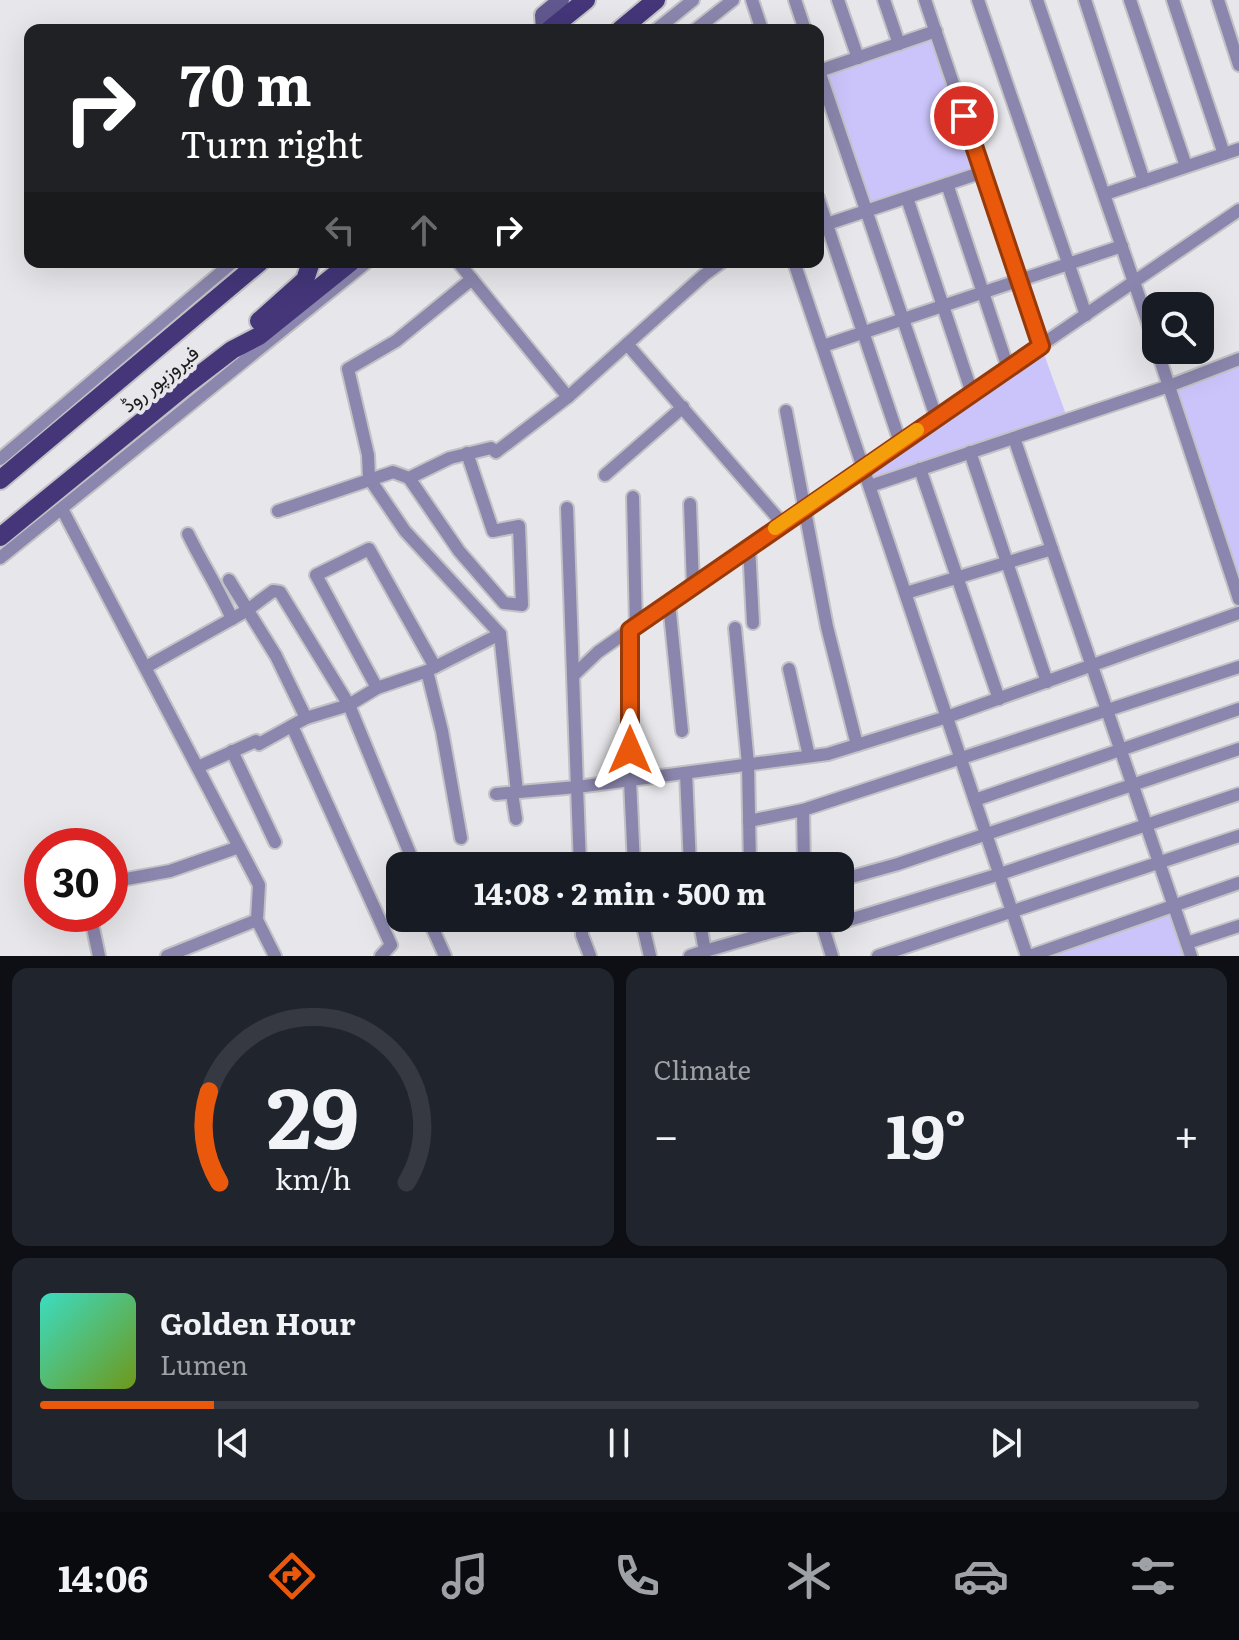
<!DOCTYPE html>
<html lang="en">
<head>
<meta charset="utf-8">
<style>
  body { margin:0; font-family:Literata,Vazirmatn,serif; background:#20242c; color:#f1f3f6; height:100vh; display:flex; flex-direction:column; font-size:30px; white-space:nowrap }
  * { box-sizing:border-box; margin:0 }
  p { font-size:26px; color:#9ea1a6 }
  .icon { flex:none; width:44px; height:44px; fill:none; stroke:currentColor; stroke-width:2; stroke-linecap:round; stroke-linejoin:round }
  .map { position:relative; height:956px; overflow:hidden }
  .panel { display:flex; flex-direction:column; gap:12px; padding:12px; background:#0d0f14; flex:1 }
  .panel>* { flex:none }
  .hud { position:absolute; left:24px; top:24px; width:800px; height:244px; border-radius:16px; box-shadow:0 8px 32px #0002; background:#202124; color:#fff; overflow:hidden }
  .controls { position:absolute; left:1142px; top:292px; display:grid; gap:16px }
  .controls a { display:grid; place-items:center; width:72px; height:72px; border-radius:16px; background:#171b24; box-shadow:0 8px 32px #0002; font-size:40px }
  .speed { position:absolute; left:24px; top:828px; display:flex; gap:16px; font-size:40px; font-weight:700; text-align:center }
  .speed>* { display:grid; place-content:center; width:104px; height:104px; border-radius:50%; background:#171b24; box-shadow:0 8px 32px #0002; line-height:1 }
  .speed .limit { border:12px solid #d22; background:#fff; color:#111 }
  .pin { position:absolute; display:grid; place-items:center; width:68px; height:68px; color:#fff; margin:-34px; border:4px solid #fff; border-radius:50%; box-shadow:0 2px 8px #0007 }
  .me { position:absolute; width:88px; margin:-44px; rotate:0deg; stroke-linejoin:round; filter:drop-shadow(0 0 6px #0008) }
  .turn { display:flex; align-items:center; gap:28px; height:168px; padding:0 24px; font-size:36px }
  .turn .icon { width:104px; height:104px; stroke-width:2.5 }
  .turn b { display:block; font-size:56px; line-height:68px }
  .lanes { display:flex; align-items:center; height:76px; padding:0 24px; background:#0003; justify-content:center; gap:40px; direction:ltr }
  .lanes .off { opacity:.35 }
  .big { font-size:60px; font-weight:700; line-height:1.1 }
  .panel .tile { flex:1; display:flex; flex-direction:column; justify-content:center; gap:12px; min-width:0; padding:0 28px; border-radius:16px; background:#20242c }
  .panel .dial { align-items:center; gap:0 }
  .dial svg { height:208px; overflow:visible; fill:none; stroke:#363941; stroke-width:7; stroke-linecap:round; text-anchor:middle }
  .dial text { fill:#f1f3f6; stroke:none }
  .song { display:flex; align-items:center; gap:24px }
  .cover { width:96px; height:96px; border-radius:12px; background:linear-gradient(135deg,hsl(170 70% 55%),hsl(80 70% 35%)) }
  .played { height:8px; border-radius:4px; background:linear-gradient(90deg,#ea580c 15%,#363941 15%) }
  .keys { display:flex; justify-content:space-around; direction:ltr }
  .heat { display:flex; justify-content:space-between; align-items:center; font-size:44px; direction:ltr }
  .panel .tiles { flex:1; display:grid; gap:12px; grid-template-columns:1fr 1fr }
  .tile:last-child { grid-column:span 2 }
  .trip { position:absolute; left:386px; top:852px; width:468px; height:80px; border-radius:16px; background:#171b24; box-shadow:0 8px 32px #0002; font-weight:700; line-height:80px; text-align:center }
  .tab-bar { display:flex; height:128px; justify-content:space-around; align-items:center; background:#090b0e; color:#9ea1a6 }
  .tab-bar .icon { width:56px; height:56px }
  .tab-bar .current { color:#ea580c }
  .tab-bar b { font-size:36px; color:#f1f3f6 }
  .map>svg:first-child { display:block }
  .green { fill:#cbc4fa }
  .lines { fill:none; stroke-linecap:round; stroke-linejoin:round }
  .street-casing { stroke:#c2c1c5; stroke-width:16 }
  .secondary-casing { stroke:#c2c1c5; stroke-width:20 }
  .primary-casing { stroke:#c2c1c5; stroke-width:22 }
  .street { stroke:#8b86ad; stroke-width:12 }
  .secondary { stroke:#61588f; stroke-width:16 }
  .primary { stroke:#443679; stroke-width:18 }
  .route-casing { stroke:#983908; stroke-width:20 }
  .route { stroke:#ea580c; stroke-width:14 }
  .slow { stroke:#f59e0b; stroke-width:14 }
  .labels { text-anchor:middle; stroke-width:8; stroke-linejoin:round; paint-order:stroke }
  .street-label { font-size:20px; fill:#1a1a1b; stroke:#e7e6ea }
</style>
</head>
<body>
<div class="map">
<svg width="1239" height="956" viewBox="0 0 1239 956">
  <rect width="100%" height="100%" fill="#e7e6ea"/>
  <g class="green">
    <polygon points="936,31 983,172 868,211 819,71"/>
    <polygon points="1041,346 1068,420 870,486 864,467"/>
    <polygon points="1239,359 1239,599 1169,386"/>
    <polygon points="1173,905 1190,956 1030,956"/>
  </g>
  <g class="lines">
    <g class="street-casing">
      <g id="street">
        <polyline points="752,0 762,30"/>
        <polyline points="795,0 805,30"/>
        <polyline points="838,0 858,58"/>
        <polyline points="884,0 899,44"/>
        <polyline points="925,0 1041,346"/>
        <polyline points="978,0 1086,315"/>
        <polyline points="1037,0 1156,346"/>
        <polyline points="1085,0 1144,181"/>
        <polyline points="1130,0 1186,166"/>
        <polyline points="1173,0 1224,154"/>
        <polyline points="1218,0 1239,65"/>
        <polyline points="656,30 693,0"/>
        <polyline points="695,30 733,0"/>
        <polyline points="818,68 936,417"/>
        <polyline points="819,71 936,31"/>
        <polyline points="947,184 1008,368"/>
        <polyline points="1105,194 1239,149"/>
        <polyline points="818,198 900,442"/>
        <polyline points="907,198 972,393"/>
        <polyline points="818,227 983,172"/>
        <polyline points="458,262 568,397"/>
        <polyline points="794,262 1027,956"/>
        <polyline points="472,279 396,341 348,369 368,455 369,478 405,531 500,634 517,792"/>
        <polyline points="627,344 782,523"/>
        <polyline points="823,346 1122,246"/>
        <polyline points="1157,350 1239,599"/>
        <polyline points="786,411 827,627 857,745"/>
        <polyline points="1014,438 1191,956"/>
        <polyline points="970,452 1047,682"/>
        <polyline points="0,459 233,262"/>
        <polyline points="920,469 999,699"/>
        <polyline points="605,475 683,407"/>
        <polyline points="409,478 459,551 504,603 522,605 519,526 493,531 467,453"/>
        <polyline points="870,486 1169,386 1239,359"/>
        <polyline points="633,497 636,626"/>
        <polyline points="690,504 693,585"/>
        <polyline points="62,509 259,885 257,920 275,956"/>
        <polyline points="278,511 393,472 409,478 450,458 491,448 496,452 568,397 704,275 722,262"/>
        <path d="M 188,534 C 202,563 219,589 232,619"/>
        <polyline points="749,546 753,623"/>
        <polyline points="0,558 367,262"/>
        <polyline points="229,580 276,656 306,718"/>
        <polyline points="906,593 1052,549"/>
        <polyline points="669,603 682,731"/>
        <polyline points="735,628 748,764 750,866"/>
        <polyline points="630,630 630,780 634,866"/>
        <polyline points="146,667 246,611 273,591 280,592 349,705 415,866"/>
        <polyline points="789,669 809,756"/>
        <polyline points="427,671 442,731 461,838"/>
        <polyline points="574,675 598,652 826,492 1239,210"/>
        <polyline points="377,688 316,575 369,549 435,667"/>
        <polyline points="292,726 391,945 381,956"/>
        <polyline points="232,751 275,842"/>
        <polyline points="198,767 256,741 259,744 306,718 349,705 377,688 427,671 500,634"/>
        <polyline points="686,773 690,866"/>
        <polyline points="512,793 516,819"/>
        <polyline points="496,794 577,787 567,508"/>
        <polyline points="975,800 1239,709"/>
        <polyline points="803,810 1239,667"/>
        <polyline points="749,821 803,810 804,866"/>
        <polyline points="580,866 577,787 828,754 947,717 1239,613"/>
        <polyline points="840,880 898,864 1239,749"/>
        <polyline points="110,882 170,871 239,847"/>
        <polyline points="90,914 99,956"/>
        <polyline points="428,918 445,956"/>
        <polyline points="582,918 582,935 590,956"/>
        <polyline points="641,918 650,956"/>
        <polyline points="451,921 461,918"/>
        <polyline points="821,921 832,956"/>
        <polyline points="823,928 1000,874 1239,794"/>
        <polyline points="764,934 820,919"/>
        <polyline points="1187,943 1239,926"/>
        <polyline points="705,951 764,934 760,918"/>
        <polyline points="167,956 257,920"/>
        <polyline points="690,956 705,951 699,918"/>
        <polyline points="878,956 1239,836"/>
        <polyline points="1030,956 1239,883"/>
      </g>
    </g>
    <g class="secondary-casing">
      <polyline id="secondary" points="544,30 543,15 561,0"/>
    </g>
    <g class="primary-casing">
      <g id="primary">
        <polyline points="549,30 586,0"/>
        <polyline points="620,30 656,0"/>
        <polyline points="259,321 305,280 311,262"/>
        <polyline points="0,480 260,262"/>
        <polyline points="0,537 189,383 232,350 259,336 351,262"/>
      </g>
    </g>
    <use href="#street" class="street"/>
    <use href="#secondary" class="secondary"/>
    <use href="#primary" class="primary"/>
  </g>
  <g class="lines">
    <g class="route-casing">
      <polyline id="route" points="630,750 630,630 1041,346 964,116"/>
    </g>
    <use href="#route" class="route"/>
    <polyline class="slow" points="775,528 917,430"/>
  </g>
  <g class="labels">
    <g class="street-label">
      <text transform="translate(160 379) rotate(-39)" y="7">فیروزپور روڈ</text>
    </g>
  </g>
</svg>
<div class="controls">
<a><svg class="icon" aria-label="search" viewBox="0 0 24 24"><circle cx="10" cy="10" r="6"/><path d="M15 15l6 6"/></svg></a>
</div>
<div class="speed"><div class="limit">30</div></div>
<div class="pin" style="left:964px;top:116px;background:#d93025"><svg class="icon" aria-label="arrive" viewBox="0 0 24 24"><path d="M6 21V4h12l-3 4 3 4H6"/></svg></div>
<svg class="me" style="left:630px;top:750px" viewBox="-20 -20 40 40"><path d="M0-17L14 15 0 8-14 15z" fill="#ea580c" stroke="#fff" stroke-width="4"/></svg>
<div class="trip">14:08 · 2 min · 500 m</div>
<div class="hud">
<div class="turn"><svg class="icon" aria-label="right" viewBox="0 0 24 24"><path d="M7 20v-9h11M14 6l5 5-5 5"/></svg><div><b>70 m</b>Turn right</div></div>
<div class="lanes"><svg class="icon off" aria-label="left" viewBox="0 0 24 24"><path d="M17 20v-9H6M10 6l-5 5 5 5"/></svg><svg class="icon off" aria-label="ahead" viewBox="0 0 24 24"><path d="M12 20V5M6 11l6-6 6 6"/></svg><svg class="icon" aria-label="right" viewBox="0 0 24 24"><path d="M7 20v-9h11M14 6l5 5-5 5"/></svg></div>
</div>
</div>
<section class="panel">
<div class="tiles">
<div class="tile dial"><svg viewBox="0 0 100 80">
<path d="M14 69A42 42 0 1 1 86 69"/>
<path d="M14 69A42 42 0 0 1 10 34" stroke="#ea580c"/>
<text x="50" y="56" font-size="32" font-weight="700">29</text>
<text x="50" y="72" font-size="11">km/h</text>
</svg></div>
<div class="tile"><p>Climate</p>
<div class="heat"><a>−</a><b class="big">19°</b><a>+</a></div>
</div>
<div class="tile">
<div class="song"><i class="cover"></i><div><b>Golden Hour</b><p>Lumen</p></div></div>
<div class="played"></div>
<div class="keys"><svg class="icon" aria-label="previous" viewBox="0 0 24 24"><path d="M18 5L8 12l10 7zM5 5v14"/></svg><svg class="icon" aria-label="pause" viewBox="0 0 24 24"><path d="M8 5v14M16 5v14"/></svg><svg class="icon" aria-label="next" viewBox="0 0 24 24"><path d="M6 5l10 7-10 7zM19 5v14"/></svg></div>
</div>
</div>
</section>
<nav class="tab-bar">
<b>14:06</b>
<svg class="icon current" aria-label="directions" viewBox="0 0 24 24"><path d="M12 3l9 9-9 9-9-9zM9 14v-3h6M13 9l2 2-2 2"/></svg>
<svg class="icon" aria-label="music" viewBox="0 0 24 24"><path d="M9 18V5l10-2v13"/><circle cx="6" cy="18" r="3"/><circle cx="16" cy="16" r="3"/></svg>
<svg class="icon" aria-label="phone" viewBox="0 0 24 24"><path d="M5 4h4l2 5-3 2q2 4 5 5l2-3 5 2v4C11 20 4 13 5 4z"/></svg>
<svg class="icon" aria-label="climate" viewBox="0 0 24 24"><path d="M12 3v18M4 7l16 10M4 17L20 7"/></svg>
<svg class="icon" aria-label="car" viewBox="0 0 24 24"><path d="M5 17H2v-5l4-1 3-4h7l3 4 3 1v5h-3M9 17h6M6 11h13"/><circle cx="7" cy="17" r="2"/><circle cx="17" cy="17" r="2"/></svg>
<svg class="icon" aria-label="filters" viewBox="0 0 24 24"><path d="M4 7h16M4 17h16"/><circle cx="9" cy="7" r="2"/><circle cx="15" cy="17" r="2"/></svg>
</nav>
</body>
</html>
